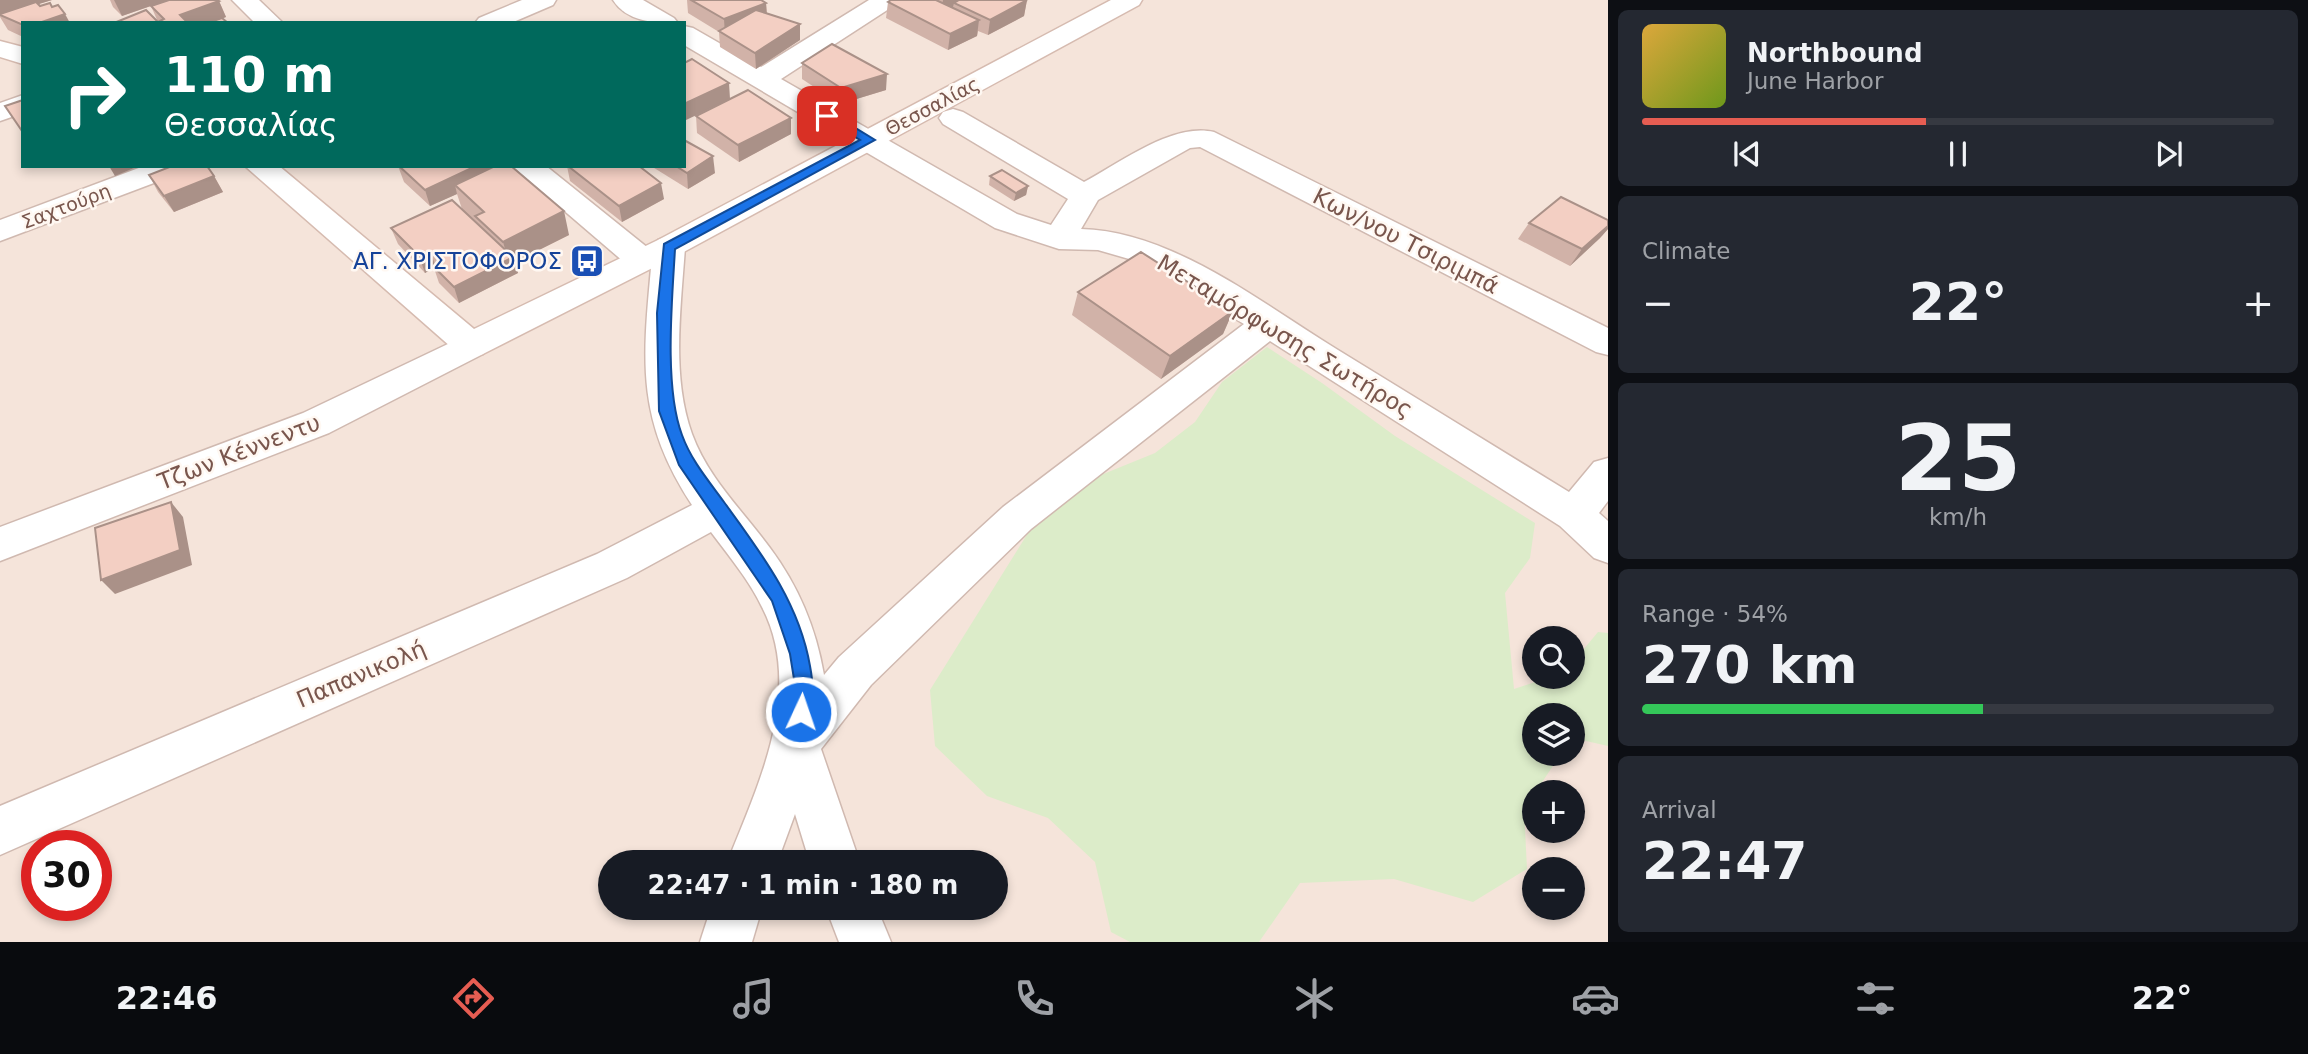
<!DOCTYPE html>
<html lang="en">
<head>
<meta charset="utf-8">
<style>
  body { margin:0; font-family:"DejaVu Sans",sans-serif; background:#242831; color:#f1f3f6; height:100vh; display:flex; flex-direction:column; font-size:26px; white-space:nowrap }
  * { box-sizing:border-box; margin:0 }
  p { font-size:23px; color:#9ea1a6 }
  .icon { flex:none; width:38px; height:38px; fill:none; stroke:currentColor; stroke-width:2; stroke-linecap:round; stroke-linejoin:round }
  .map { position:relative; flex:1; overflow:hidden }
  .panel { display:flex; flex-direction:column; gap:10px; padding:10px; background:#0d0f14; width:700px }
  .panel>* { flex:none }
  .banner { position:absolute; left:21px; top:21px; width:665px; height:147px; border-radius:0px; box-shadow:0 4px 10px #0003; background:#00695c; color:#fff; overflow:hidden }
  .buttons { position:absolute; left:1522px; top:626px; display:grid; gap:14px }
  .buttons a { display:grid; place-items:center; width:63px; height:63px; border-radius:50%; background:#171b24; box-shadow:0 4px 10px #0003; font-size:35px }
  .speed { position:absolute; left:21px; top:830px; display:flex; gap:14px; font-size:35px; font-weight:700; text-align:center }
  .speed>* { display:grid; place-content:center; width:91px; height:91px; border-radius:50%; background:#171b24; box-shadow:0 4px 10px #0003; line-height:1 }
  .speed .limit { border:10px solid #d22; background:#fff; color:#111 }
  .pin { position:absolute; display:grid; place-items:center; width:60px; height:60px; color:#fff; margin:-30px; border-radius:14px; box-shadow:0 4px 10px #0006 }
  .me { position:absolute; width:77px; margin:-38px; rotate:3deg; stroke-linejoin:round; filter:drop-shadow(0 0 5px #0008) }
  .turn { display:flex; align-items:center; gap:24px; height:147px; padding:0 28px; font-size:32px }
  .turn .icon { width:91px; height:91px; stroke-width:2.5 }
  .turn b { display:block; font-size:49px; line-height:60px }
  .big { font-size:52px; font-weight:700; line-height:1.1 }
  .panel .card { flex:1; display:flex; flex-direction:column; justify-content:center; gap:10px; min-width:0; padding:0 24px; border-radius:10px; background:#242831 }
  .panel .dial { align-items:center; gap:0 }
  .dial b { font-size:91px; line-height:1 }
  .song { display:flex; align-items:center; gap:21px }
  .cover { width:84px; height:84px; border-radius:10px; background:linear-gradient(135deg,hsl(40 70% 55%),hsl(80 70% 35%)) }
  .played { height:7px; border-radius:4px; background:linear-gradient(90deg,#e65d52 45%,#363941 45%) }
  .keys { display:flex; justify-content:space-around; direction:ltr }
  .heat { display:flex; justify-content:space-between; align-items:center; font-size:38px; direction:ltr }
  .charge { height:10px; border-radius:5px; background:linear-gradient(90deg,#34c759 54%,#363941 0) }
  .trip { position:absolute; left:598px; top:850px; width:410px; height:70px; border-radius:35px; background:#171b24; box-shadow:0 4px 10px #0003; font-weight:700; line-height:70px; text-align:center }
  .tabs { display:flex; height:112px; justify-content:space-around; align-items:center; background:#090b0e; color:#9ea1a6 }
  .tabs .icon { width:49px; height:49px }
  .tabs .current { color:#e65d52 }
  .tabs b { font-size:32px; color:#f1f3f6 }
  main { display:flex; flex:1; min-height:0 }
  .map>svg:first-child { display:block }
  .residential { fill:#f5e4da; fill-rule:evenodd }
  .green { fill:#dcecc9 }
  .lines { fill:none; stroke-linecap:round; stroke-linejoin:round }
  .street-casing { stroke:#d0b9b0; stroke-width:3 }
  .secondary-casing { stroke:#d6bbb0; stroke-width:3 }
  .street { fill:#fff; fill-rule:evenodd }
  .secondary { fill:#fff; fill-rule:evenodd }
  .wall { fill:#d1b2a8 }
  .shaded-wall { fill:#aa9188 }
  .building { fill:#f3cfc3; stroke:#aa9188; stroke-width:2 }
  .route { fill:#1a73e8; stroke:#114b97; stroke-width:2 }
  .labels { text-anchor:middle; stroke-width:5; stroke-linejoin:round; paint-order:stroke }
  .far-street-label { font-size:19px; fill:#79564d; stroke:#fff8f2 }
  .street-label { font-size:23px; fill:#79564d; stroke:#fff8f2 }
  .transit-label { font-size:23px; fill:#164399; stroke:#fff8f2; text-anchor:end }
</style>
</head>
<body>
<main>
<div class="map">
<svg width="1608" height="942" viewBox="0 0 1608 942">
  <rect width="100%" height="100%" fill="#fdf4eb"/>
  <path class="residential" d="M 0,0 L 1608,0 L 1608,942 L 0,942 ZM 23,23 L 684,23 L 684,166 L 23,166 ZM 1535,639 L 1573,639 L 1573,677 L 1535,677 ZM 1535,716 L 1573,716 L 1573,754 L 1535,754 ZM 1535,793 L 1573,793 L 1573,831 L 1535,831 ZM 37,845 L 96,845 L 96,905 L 37,905 ZM 611,863 L 996,863 L 996,908 L 611,908 ZM 1535,870 L 1573,870 L 1573,908 L 1535,908 Z"/>
  <polygon class="green" points="1267,347 1322,383 1395,436 1535,523 1530,558 1505,593 1514,689 1550,677 1573,677 1573,662 1598,632 1608,633 1608,746 1573,738 1573,716 1535,716 1535,754 1561,754 1524,809 1527,869 1473,902 1394,879 1300,883 1259,942 1130,942 1111,932 1095,862 1048,818 987,796 935,746 930,690 1028,533 1096,477 1155,453 1195,422 1222,382"/>
  <g class="lines">
    <g class="street-casing">
      <g id="street">
        <polygon points="232,0 259,0 283,23 255,23"/>
        <polygon points="522,0 556,0 553,5 511,23 475,23 479,18"/>
        <path d="M 613,0 L 643,0 L 674,18 L 678,23 C 654,23 627,22 613,0 Z"/>
        <path d="M 869,0 L 898,0 L 895,5 L 781,79 L 1017,214 L 1051,225 L 1068,199 L 943,124 L 939,118 L 943,112 L 953,109 L 963,112 L 1084,182 C 1120,163 1173,122 1214,132 L 1608,328 L 1608,355 L 1596,352 L 1200,147 L 1190,148 L 1098,200 L 1081,229 C 1172,231 1263,304 1338,350 C 1415,397 1492,445 1569,492 L 1594,462 L 1608,458 L 1608,501 L 1599,513 L 1608,521 L 1608,563 L 1594,558 L 1560,526 L 1270,341 L 1031,529 L 871,685 L 821,749 L 860,863 L 810,863 L 795,814 L 777,863 L 727,863 C 758,785 805,690 762,607 C 749,580 729,556 711,532 L 627,578 L 0,855 L 0,806 L 597,554 L 692,505 C 637,421 642,364 651,268 L 642,271 L 631,268 L 512,166 L 546,166 L 653,252 L 658,240 L 669,236 L 680,240 L 685,247 C 681,307 671,376 692,434 C 708,478 743,511 770,548 C 799,587 816,628 824,675 L 839,657 L 1003,507 L 1244,324 L 1143,263 L 1098,250 L 1059,249 L 995,228 L 684,45 L 684,26 L 693,28 L 761,67 Z"/>
        <polygon points="23,95 23,113 0,121 0,103"/>
        <polygon points="144,166 187,166 183,172 0,241 0,220"/>
        <polygon points="471,333 483,336 488,345 483,354 329,433 0,561 0,527 303,413"/>
        <polygon points="711,908 762,908 752,942 700,942"/>
        <polygon points="826,908 877,908 891,942 839,942"/>
      </g>
    </g>
    <g class="secondary-casing">
      <g id="secondary">
        <polygon points="1111,0 1142,0 1139,5 680,254 483,354 471,357 459,354 245,166 279,166 474,329 658,240"/>
        <polygon points="0,41 23,47 23,64 0,57"/>
      </g>
    </g>
    <use href="#street" class="street"/>
    <use href="#secondary" class="secondary"/>
  </g>
  <g class="wall">
    <polygon points="0,0 52,0 38,4 23,23 23,37 8,30 0,17"/>
    <polygon points="110,0 168,0 122,16 113,7"/>
    <polygon points="687,0 761,0 766,3 767,13 800,24 800,40 756,69 720,47 719,32 688,13"/>
    <polygon points="891,0 1027,0 1024,16 988,35 978,31 977,36 948,50 886,18 888,2"/>
    <polygon points="219,1 226,17 223,18 158,22 151,6"/>
    <polygon points="802,63 886,90 840,104 802,79"/>
    <polygon points="696,116 791,134 739,162 697,133"/>
    <polygon points="398,166 511,166 569,235 515,262 518,273 459,303 439,283 434,268 425,273 398,244 391,228 462,209 457,194 430,206 404,182"/>
    <polygon points="567,166 639,166 664,199 622,222 570,181"/>
    <polygon points="651,166 684,166 715,173 688,189"/>
    <polygon points="149,175 214,176 223,192 174,212 158,192"/>
    <polygon points="990,176 1028,186 1026,195 1014,201 989,185"/>
    <polygon points="1608,220 1608,229 1600,238 1570,266 1518,239 1529,223"/>
    <polygon points="1078,292 1233,311 1223,334 1161,379 1072,315"/>
  </g>
  <g class="shaded-wall">
    <polygon points="0,0 52,0 1,16 0,15"/>
    <polygon points="114,0 168,0 122,16"/>
    <polygon points="943,0 965,0 954,3 953,7 941,13"/>
    <polygon points="1027,0 1024,16 988,35 990,20"/>
    <polygon points="219,1 226,17 211,23 184,23 180,15"/>
    <polygon points="766,3 767,19 725,35 724,19"/>
    <polygon points="65,14 70,23 39,23"/>
    <polygon points="979,20 977,36 948,50 950,34"/>
    <polygon points="800,24 800,40 756,69 755,53"/>
    <polygon points="887,74 886,90 840,104 841,88"/>
    <polygon points="729,83 730,99 684,121 684,104"/>
    <polygon points="791,118 791,134 739,162 738,145"/>
    <polygon points="713,156 715,173 688,189 687,173"/>
    <polygon points="109,166 139,166 115,176"/>
    <polygon points="476,166 505,166 455,185 457,194 430,206 425,190"/>
    <polygon points="214,176 223,192 174,212 164,196"/>
    <polygon points="661,183 664,199 622,222 619,206"/>
    <polygon points="1028,186 1026,195 1014,201 1016,193"/>
    <polygon points="564,211 569,235 515,262 518,273 459,303 454,287 508,259 503,242"/>
    <polygon points="1608,226 1608,229 1600,238 1570,266 1582,249"/>
    <polygon points="430,251 436,267 433,266 434,268 425,273 419,256"/>
    <polygon points="1233,311 1223,334 1161,379 1170,356"/>
    <polygon points="171,502 183,517 192,565 115,594 101,580"/>
  </g>
  <g class="building">
    <polygon points="169,0 217,0 219,1 180,15 188,23 114,23 146,10 158,22 164,19 151,6"/>
    <polygon points="691,0 761,0 766,3 724,19"/>
    <polygon points="891,0 936,0 979,20 950,34 888,2"/>
    <polygon points="959,0 1027,0 990,20 954,3"/>
    <polygon points="36,2 40,6 50,3 52,7 58,5 65,14 39,23 23,23 23,25 0,15 0,14"/>
    <polygon points="756,10 800,24 755,53 719,31"/>
    <polygon points="222,18 228,23 207,23"/>
    <polygon points="832,44 887,74 841,88 802,63"/>
    <polygon points="692,59 729,83 684,104 684,63"/>
    <polygon points="748,90 791,118 738,145 696,116"/>
    <polygon points="23,100 23,131 22,131 5,106"/>
    <polygon points="684,140 713,156 687,173 676,166 684,166"/>
    <polygon points="172,166 207,166 214,176 164,196 149,175"/>
    <polygon points="399,166 476,166 425,190"/>
    <polygon points="495,166 511,166 564,211 503,242 475,216 484,212 455,185"/>
    <polygon points="568,166 639,166 661,183 619,206"/>
    <polygon points="1002,170 1028,186 1016,193 990,176"/>
    <polygon points="1561,197 1608,220 1608,226 1582,249 1529,223"/>
    <polygon points="452,200 513,257 454,287 433,266 442,262 430,251 419,256 391,228"/>
    <polygon points="1141,252 1233,311 1170,356 1078,292"/>
    <polygon points="171,502 180,550 101,580 95,528"/>
  </g>
  <path class="route" d="M 823,113 L 831,113 L 875,140 L 675,249 C 672,301 664,387 682,435 C 691,460 708,480 724,502 C 761,553 799,602 810,666 C 813,682 815,703 808,718 L 801,721 L 795,718 L 792,712 L 794,679 L 790,654 L 772,601 L 679,465 L 659,411 L 657,313 L 664,244 L 860,140 L 823,118 Z"/>
  <defs>
    <g id="bus-square" transform="scale(1.75)"><rect x="-9" y="-9" width="18" height="18" rx="4" fill="#1a4fb4" stroke="#fff8f2"/><path d="M-5-6H5V4H4V6H2V4H-2V6H-4V4H-5ZM-3.5-4V0h7V-4ZM-3.5 1.2v1.5H-2V1.2ZM2 1.2v1.5H3.5V1.2Z" fill="#fff"/></g>
  </defs>
  <g fill-rule="evenodd">
    <use href="#bus-square" x="587" y="261"/>
  </g>
  <g class="labels">
    <g class="far-street-label">
      <text transform="translate(932 106) rotate(-28)" y="7">Θεσσαλίας</text>
      <text transform="translate(66 206) rotate(-21)" y="7">Σαχτούρη</text>
    </g>
    <g class="street-label">
      <text transform="translate(1406 241) rotate(27)" y="8">Κων/νου Τσιριμπά</text>
      <text transform="translate(1285 336) rotate(31)" y="8">Μεταμόρφωσης Σωτήρος</text>
      <text transform="translate(239 452) rotate(-21)" y="8">Τζων Κέννεντυ</text>
      <text transform="translate(361 674) rotate(-23)" y="8">Παπανικολή</text>
    </g>
    <g class="transit-label">
      <text x="562" y="269">ΑΓ. ΧΡΙΣΤΟΦΟΡΟΣ</text>
    </g>
  </g>
</svg>
<div class="buttons">
<a><svg class="icon" aria-label="search" viewBox="0 0 24 24"><circle cx="10" cy="10" r="6"/><path d="M15 15l6 6"/></svg></a>
<a><svg class="icon" aria-label="layers" viewBox="0 0 24 24"><path d="M12 4l9 5-9 5-9-5zM3 14l9 5 9-5"/></svg></a>
<a>+</a>
<a>−</a>
</div>
<div class="speed"><div class="limit">30</div></div>
<div class="pin" style="left:827px;top:116px;background:#d93025"><svg class="icon" aria-label="arrive" viewBox="0 0 24 24"><path d="M6 21V4h12l-3 4 3 4H6"/></svg></div>
<svg class="me" style="left:801px;top:712px" viewBox="-20 -20 40 40"><circle r="17" fill="#1a73e8" stroke="#fff" stroke-width="3"/><path d="M0-11L8 9 0 5-8 9z" fill="#fff"/></svg>
<div class="trip">22:47 · 1 min · 180 m</div>
<div class="banner">
<div class="turn"><svg class="icon" aria-label="right" viewBox="0 0 24 24"><path d="M7 20v-9h11M14 6l5 5-5 5"/></svg><div><b>110 m</b>Θεσσαλίας</div></div>
</div>
</div>
<section class="panel">
<div class="card">
<div class="song"><i class="cover"></i><div><b>Northbound</b><p>June Harbor</p></div></div>
<div class="played"></div>
<div class="keys"><svg class="icon" aria-label="previous" viewBox="0 0 24 24"><path d="M18 5L8 12l10 7zM5 5v14"/></svg><svg class="icon" aria-label="pause" viewBox="0 0 24 24"><path d="M8 5v14M16 5v14"/></svg><svg class="icon" aria-label="next" viewBox="0 0 24 24"><path d="M6 5l10 7-10 7zM19 5v14"/></svg></div>
</div>
<div class="card"><p>Climate</p>
<div class="heat"><a>−</a><b class="big">22°</b><a>+</a></div>
</div>
<div class="card dial"><b>25</b><p>km/h</p></div>
<div class="card"><p>Range · 54%</p><b class="big">270 km</b><div class="charge"></div></div>
<div class="card"><p>Arrival</p><b class="big">22:47</b></div>
</section>
</main>
<nav class="tabs">
<b>22:46</b>
<svg class="icon current" aria-label="directions" viewBox="0 0 24 24"><path d="M12 3l9 9-9 9-9-9zM9 14v-3h6M13 9l2 2-2 2"/></svg>
<svg class="icon" aria-label="music" viewBox="0 0 24 24"><path d="M9 18V5l10-2v13"/><circle cx="6" cy="18" r="3"/><circle cx="16" cy="16" r="3"/></svg>
<svg class="icon" aria-label="phone" viewBox="0 0 24 24"><path d="M5 4h4l2 5-3 2q2 4 5 5l2-3 5 2v4C11 20 4 13 5 4z"/></svg>
<svg class="icon" aria-label="climate" viewBox="0 0 24 24"><path d="M12 3v18M4 7l16 10M4 17L20 7"/></svg>
<svg class="icon" aria-label="car" viewBox="0 0 24 24"><path d="M5 17H2v-5l4-1 3-4h7l3 4 3 1v5h-3M9 17h6M6 11h13"/><circle cx="7" cy="17" r="2"/><circle cx="17" cy="17" r="2"/></svg>
<svg class="icon" aria-label="filters" viewBox="0 0 24 24"><path d="M4 7h16M4 17h16"/><circle cx="9" cy="7" r="2"/><circle cx="15" cy="17" r="2"/></svg>
<b>22°</b>
</nav>
</body>
</html>
